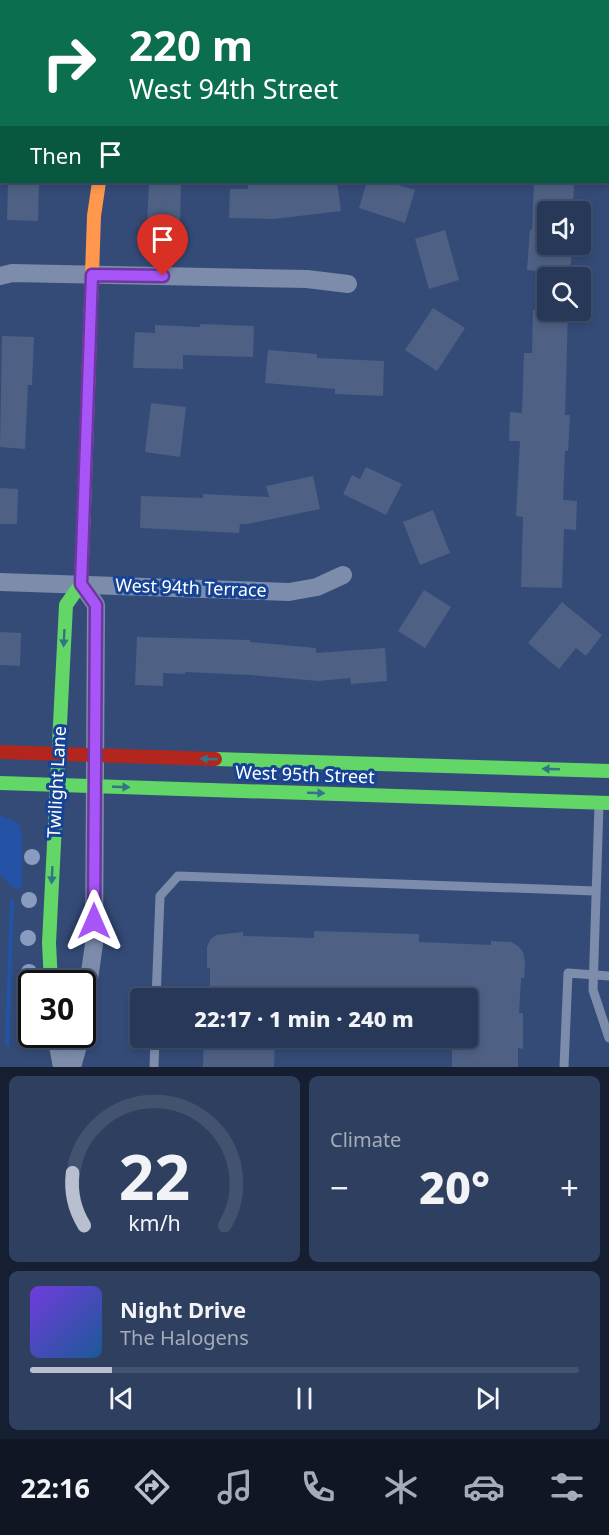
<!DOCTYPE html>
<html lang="en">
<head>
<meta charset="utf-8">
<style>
  body { margin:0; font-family:"Noto Sans",sans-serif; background:#2f3f5f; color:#f1f3f6; height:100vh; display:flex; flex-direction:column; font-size:22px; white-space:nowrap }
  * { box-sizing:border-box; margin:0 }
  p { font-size:20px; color:#a4acba }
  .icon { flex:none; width:33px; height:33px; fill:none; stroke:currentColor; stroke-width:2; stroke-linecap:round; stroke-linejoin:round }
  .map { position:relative; height:1067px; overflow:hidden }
  .details { display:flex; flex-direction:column; gap:9px; padding:9px; background:#151f31; flex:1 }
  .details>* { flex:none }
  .banner { position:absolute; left:0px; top:0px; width:609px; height:183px; box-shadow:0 3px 9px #0003,0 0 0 2px #43526f; background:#0b6e4f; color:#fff; overflow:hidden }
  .buttons { position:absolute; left:537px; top:201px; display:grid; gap:12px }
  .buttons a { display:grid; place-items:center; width:54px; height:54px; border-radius:6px; background:#273859; box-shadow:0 3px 9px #0003,0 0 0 2px #43526f; font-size:30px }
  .speed { position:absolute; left:18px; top:970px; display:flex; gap:12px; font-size:30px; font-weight:700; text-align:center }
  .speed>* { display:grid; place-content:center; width:78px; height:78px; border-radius:50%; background:#273859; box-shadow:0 3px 9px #0003,0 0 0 2px #43526f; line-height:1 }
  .speed .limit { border:3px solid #111; border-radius:9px; background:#fff; color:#111 }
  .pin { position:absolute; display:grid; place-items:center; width:51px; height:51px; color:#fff; margin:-62px -26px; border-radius:50% 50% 50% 0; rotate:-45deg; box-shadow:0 0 6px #0007 }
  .pin .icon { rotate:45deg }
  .me { position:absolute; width:66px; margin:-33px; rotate:0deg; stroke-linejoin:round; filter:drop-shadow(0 0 4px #0008) }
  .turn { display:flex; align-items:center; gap:21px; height:126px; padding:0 30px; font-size:27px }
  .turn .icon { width:78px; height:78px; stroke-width:2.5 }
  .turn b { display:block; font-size:42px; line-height:51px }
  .then { display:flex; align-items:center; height:57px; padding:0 30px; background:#0003; gap:12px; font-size:22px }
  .big { font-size:45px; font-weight:800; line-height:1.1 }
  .details .widget { flex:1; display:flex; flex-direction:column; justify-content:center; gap:9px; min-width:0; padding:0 21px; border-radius:9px; background:#2f3f5f }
  .details .dial { align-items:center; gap:0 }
  .dial svg { height:156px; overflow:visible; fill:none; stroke:#43526f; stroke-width:7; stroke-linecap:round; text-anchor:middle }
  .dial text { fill:#f1f3f6; stroke:none }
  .song { display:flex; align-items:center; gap:18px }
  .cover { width:72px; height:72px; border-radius:9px; background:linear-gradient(135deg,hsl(260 70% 55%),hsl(210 70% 35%)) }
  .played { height:6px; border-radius:3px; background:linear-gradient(90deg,#b8c0cf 15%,#43526f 15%) }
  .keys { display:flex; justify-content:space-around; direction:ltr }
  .heat { display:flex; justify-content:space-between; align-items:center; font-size:33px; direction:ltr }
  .details .tiles { flex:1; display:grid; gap:9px; grid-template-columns:1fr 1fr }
  .widget:last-child { grid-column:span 2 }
  .trip { position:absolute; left:130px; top:988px; width:348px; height:60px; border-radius:6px; background:#273859; box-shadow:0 3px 9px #0003,0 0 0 2px #43526f; font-weight:800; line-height:60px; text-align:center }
  .menu { display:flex; height:96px; justify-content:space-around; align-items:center; background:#101624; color:#a4acba }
  .menu .icon { width:42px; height:42px }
  .menu .on { color:#b8c0cf }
  .menu b { font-size:27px; color:#f1f3f6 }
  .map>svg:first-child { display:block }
  .green { fill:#2352a6 }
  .building { fill:#4e6184 }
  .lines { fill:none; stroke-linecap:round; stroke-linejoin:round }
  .lane { stroke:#7c8caa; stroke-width:9 }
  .street { stroke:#7c8caa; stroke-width:18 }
  .fast { stroke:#63d668; stroke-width:14 }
  .slow { stroke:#ff974d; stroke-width:14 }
  .jam { stroke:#b3261e; stroke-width:14 }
  .tree { fill:#899cc0 }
  .oneway { fill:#327685 }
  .route-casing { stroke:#6d37a1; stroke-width:15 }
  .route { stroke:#a855f7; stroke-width:10 }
  .labels { text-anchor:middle; stroke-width:6; stroke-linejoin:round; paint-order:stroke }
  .street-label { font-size:18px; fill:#fff; stroke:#174394 }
</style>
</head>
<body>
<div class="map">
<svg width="609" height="1067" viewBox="0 0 609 1067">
  <rect width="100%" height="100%" fill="#344b77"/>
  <g class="green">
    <path d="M 0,815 L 18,823 C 27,843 19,866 23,888 L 12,887 L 0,874 Z"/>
    <polygon points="10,899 14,900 14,903 9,1046 5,1046"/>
  </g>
  <g class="building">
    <polygon points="8,182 39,182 38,221 7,220"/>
    <polygon points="149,182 181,182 180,225 147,224"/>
    <polygon points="248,182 278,182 278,185 309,182 337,182 341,211 274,219 229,218 230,189 248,189"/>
    <polygon points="367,182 387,182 415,190 405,223 359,208"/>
    <polygon points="534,182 574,182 573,212 548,212 548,244 572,244 570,278 535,278 535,271 527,270 530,229 532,230"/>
    <polygon points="445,230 459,280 429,289 415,239"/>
    <polygon points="433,308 465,328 437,371 405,350"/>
    <polygon points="533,310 568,310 565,415 570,415 568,451 565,451 563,500 577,501 576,530 564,529 562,588 521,587 523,517 516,516 520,441 509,441 510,412 522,413 524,353 532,353"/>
    <polygon points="200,324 254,326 253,357 183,355 183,369 133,368 135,332 155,333 155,325 200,327"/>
    <polygon points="2,336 34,337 32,385 28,385 25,449 0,447"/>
    <polygon points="268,350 317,354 317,358 384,361 383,396 335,394 335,389 265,383"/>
    <polygon points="151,403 186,407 180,457 145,452"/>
    <polygon points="366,467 402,484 386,515 343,494 352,475 360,479"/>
    <polygon points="313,476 320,509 248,524 240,524 239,533 140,528 141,496 203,498 203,494 269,497 266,486"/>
    <polygon points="0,488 18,489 17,524 0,524"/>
    <polygon points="433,510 450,553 420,565 403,522"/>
    <polygon points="424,590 451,607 425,648 398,631"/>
    <polygon points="562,602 602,635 586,656 576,648 559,669 528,643"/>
    <polygon points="0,632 21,633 20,666 0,665"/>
    <polygon points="137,637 250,640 250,642 316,648 316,653 385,648 387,681 351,684 350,678 318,681 250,675 185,672 185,674 163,673 163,686 135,685"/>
    <polygon points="314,931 419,934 419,942 491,945 491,941 511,942 518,946 523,952 525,962 524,978 521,978 519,1013 523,1013 523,1049 518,1048 518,1067 452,1067 452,1038 468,1038 468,999 210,999 210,968 207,968 207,947 210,940 216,935 243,932 243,936 314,938"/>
    <polygon points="204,1038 275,1038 274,1067 203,1067"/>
  </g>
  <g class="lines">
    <g class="lane">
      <polyline points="599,805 593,990 609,1038"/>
      <polyline points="156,999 160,896 178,876 595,891"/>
      <polyline points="154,1067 155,1038"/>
      <polyline points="564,1067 568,973 609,976"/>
    </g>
    <g class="street">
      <polyline points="126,2 127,0"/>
      <polyline points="0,276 12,273 307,279 348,284"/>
      <polyline points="0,582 289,592 317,587 343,575"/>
      <polyline points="81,584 96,605 94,944 82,1029"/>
      <polyline points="56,1035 62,1067"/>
      <polyline points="72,1067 81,1035"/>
    </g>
    <g class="fast">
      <polyline points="215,759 609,771"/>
      <polyline points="0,783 609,803"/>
      <polyline points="51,984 49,943 66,605 81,584 84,507"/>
    </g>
    <polyline class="slow" points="84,507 94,216 99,182"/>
    <polyline class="jam" points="0,752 215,759"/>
  </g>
  <g class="tree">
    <circle cx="32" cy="857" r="8"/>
    <circle cx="29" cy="900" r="8"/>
    <circle cx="28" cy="938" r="8"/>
    <circle cx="29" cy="972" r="8"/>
  </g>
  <defs><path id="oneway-solid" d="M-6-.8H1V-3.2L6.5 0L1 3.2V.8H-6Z" transform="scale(1.5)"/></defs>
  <g class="oneway">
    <use href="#oneway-solid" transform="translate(64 638) rotate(93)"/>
    <use href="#oneway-solid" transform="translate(209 759) rotate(-178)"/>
    <use href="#oneway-solid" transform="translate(551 769) rotate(-178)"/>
    <use href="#oneway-solid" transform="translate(121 787) rotate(2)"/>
    <use href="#oneway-solid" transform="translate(316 793) rotate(2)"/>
    <use href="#oneway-solid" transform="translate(52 875) rotate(93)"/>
  </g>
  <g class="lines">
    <g class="route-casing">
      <polyline id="route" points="94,921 96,605 81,584 92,275 163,276"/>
    </g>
    <use href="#route" class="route"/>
  </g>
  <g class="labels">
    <g class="street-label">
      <text transform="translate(191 588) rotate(2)" y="6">West 94th Terrace</text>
      <text transform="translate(305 775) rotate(2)" y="6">West 95th Street</text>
      <text transform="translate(57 782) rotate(-87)" y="6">Twilight Lane</text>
    </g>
  </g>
</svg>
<div class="buttons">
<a><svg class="icon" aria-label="sound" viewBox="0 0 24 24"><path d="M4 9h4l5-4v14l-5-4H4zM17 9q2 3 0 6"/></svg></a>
<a><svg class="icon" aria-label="search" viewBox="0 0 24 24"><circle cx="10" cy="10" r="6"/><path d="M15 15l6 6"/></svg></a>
</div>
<div class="speed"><div class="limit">30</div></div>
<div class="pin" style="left:163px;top:276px;background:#d93025"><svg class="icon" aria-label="arrive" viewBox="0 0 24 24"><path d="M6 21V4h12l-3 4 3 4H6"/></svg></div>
<svg class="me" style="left:94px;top:921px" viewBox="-20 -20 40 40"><path d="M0-17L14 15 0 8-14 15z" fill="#a855f7" stroke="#fff" stroke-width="4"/></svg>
<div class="trip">22:17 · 1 min · 240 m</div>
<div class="banner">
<div class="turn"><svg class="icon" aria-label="right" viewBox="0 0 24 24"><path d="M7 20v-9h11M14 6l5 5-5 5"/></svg><div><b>220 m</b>West 94th Street</div></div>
<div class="then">Then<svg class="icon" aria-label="arrive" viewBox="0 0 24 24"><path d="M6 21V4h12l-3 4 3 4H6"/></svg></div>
</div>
</div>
<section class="details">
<div class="tiles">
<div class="widget dial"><svg viewBox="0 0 100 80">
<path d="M14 69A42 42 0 1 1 86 69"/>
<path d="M14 69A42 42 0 0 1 8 42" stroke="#b8c0cf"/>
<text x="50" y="56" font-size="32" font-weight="700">22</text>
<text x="50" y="72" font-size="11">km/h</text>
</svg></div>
<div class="widget"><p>Climate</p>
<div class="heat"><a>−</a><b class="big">20°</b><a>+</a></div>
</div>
<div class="widget">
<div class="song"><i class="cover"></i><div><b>Night Drive</b><p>The Halogens</p></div></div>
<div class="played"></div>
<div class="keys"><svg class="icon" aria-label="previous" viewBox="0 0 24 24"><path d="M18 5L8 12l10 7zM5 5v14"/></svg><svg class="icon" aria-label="pause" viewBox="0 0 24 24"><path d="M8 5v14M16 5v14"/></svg><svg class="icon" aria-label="next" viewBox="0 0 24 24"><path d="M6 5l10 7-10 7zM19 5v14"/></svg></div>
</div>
</div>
</section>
<nav class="menu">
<b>22:16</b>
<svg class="icon on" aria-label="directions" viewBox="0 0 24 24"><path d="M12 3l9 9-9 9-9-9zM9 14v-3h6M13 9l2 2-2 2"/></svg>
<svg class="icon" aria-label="music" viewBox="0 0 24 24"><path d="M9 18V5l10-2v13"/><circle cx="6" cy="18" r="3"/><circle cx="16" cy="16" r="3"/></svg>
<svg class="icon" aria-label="phone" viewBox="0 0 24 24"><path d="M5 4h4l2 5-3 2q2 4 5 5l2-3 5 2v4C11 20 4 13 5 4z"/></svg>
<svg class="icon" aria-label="climate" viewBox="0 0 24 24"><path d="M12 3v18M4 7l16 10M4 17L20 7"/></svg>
<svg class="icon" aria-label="car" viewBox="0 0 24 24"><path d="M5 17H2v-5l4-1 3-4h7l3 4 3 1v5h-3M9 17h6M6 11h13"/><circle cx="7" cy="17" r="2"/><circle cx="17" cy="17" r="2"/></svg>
<svg class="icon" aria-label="filters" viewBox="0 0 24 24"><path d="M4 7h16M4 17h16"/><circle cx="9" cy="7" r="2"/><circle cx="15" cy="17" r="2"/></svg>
</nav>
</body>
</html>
